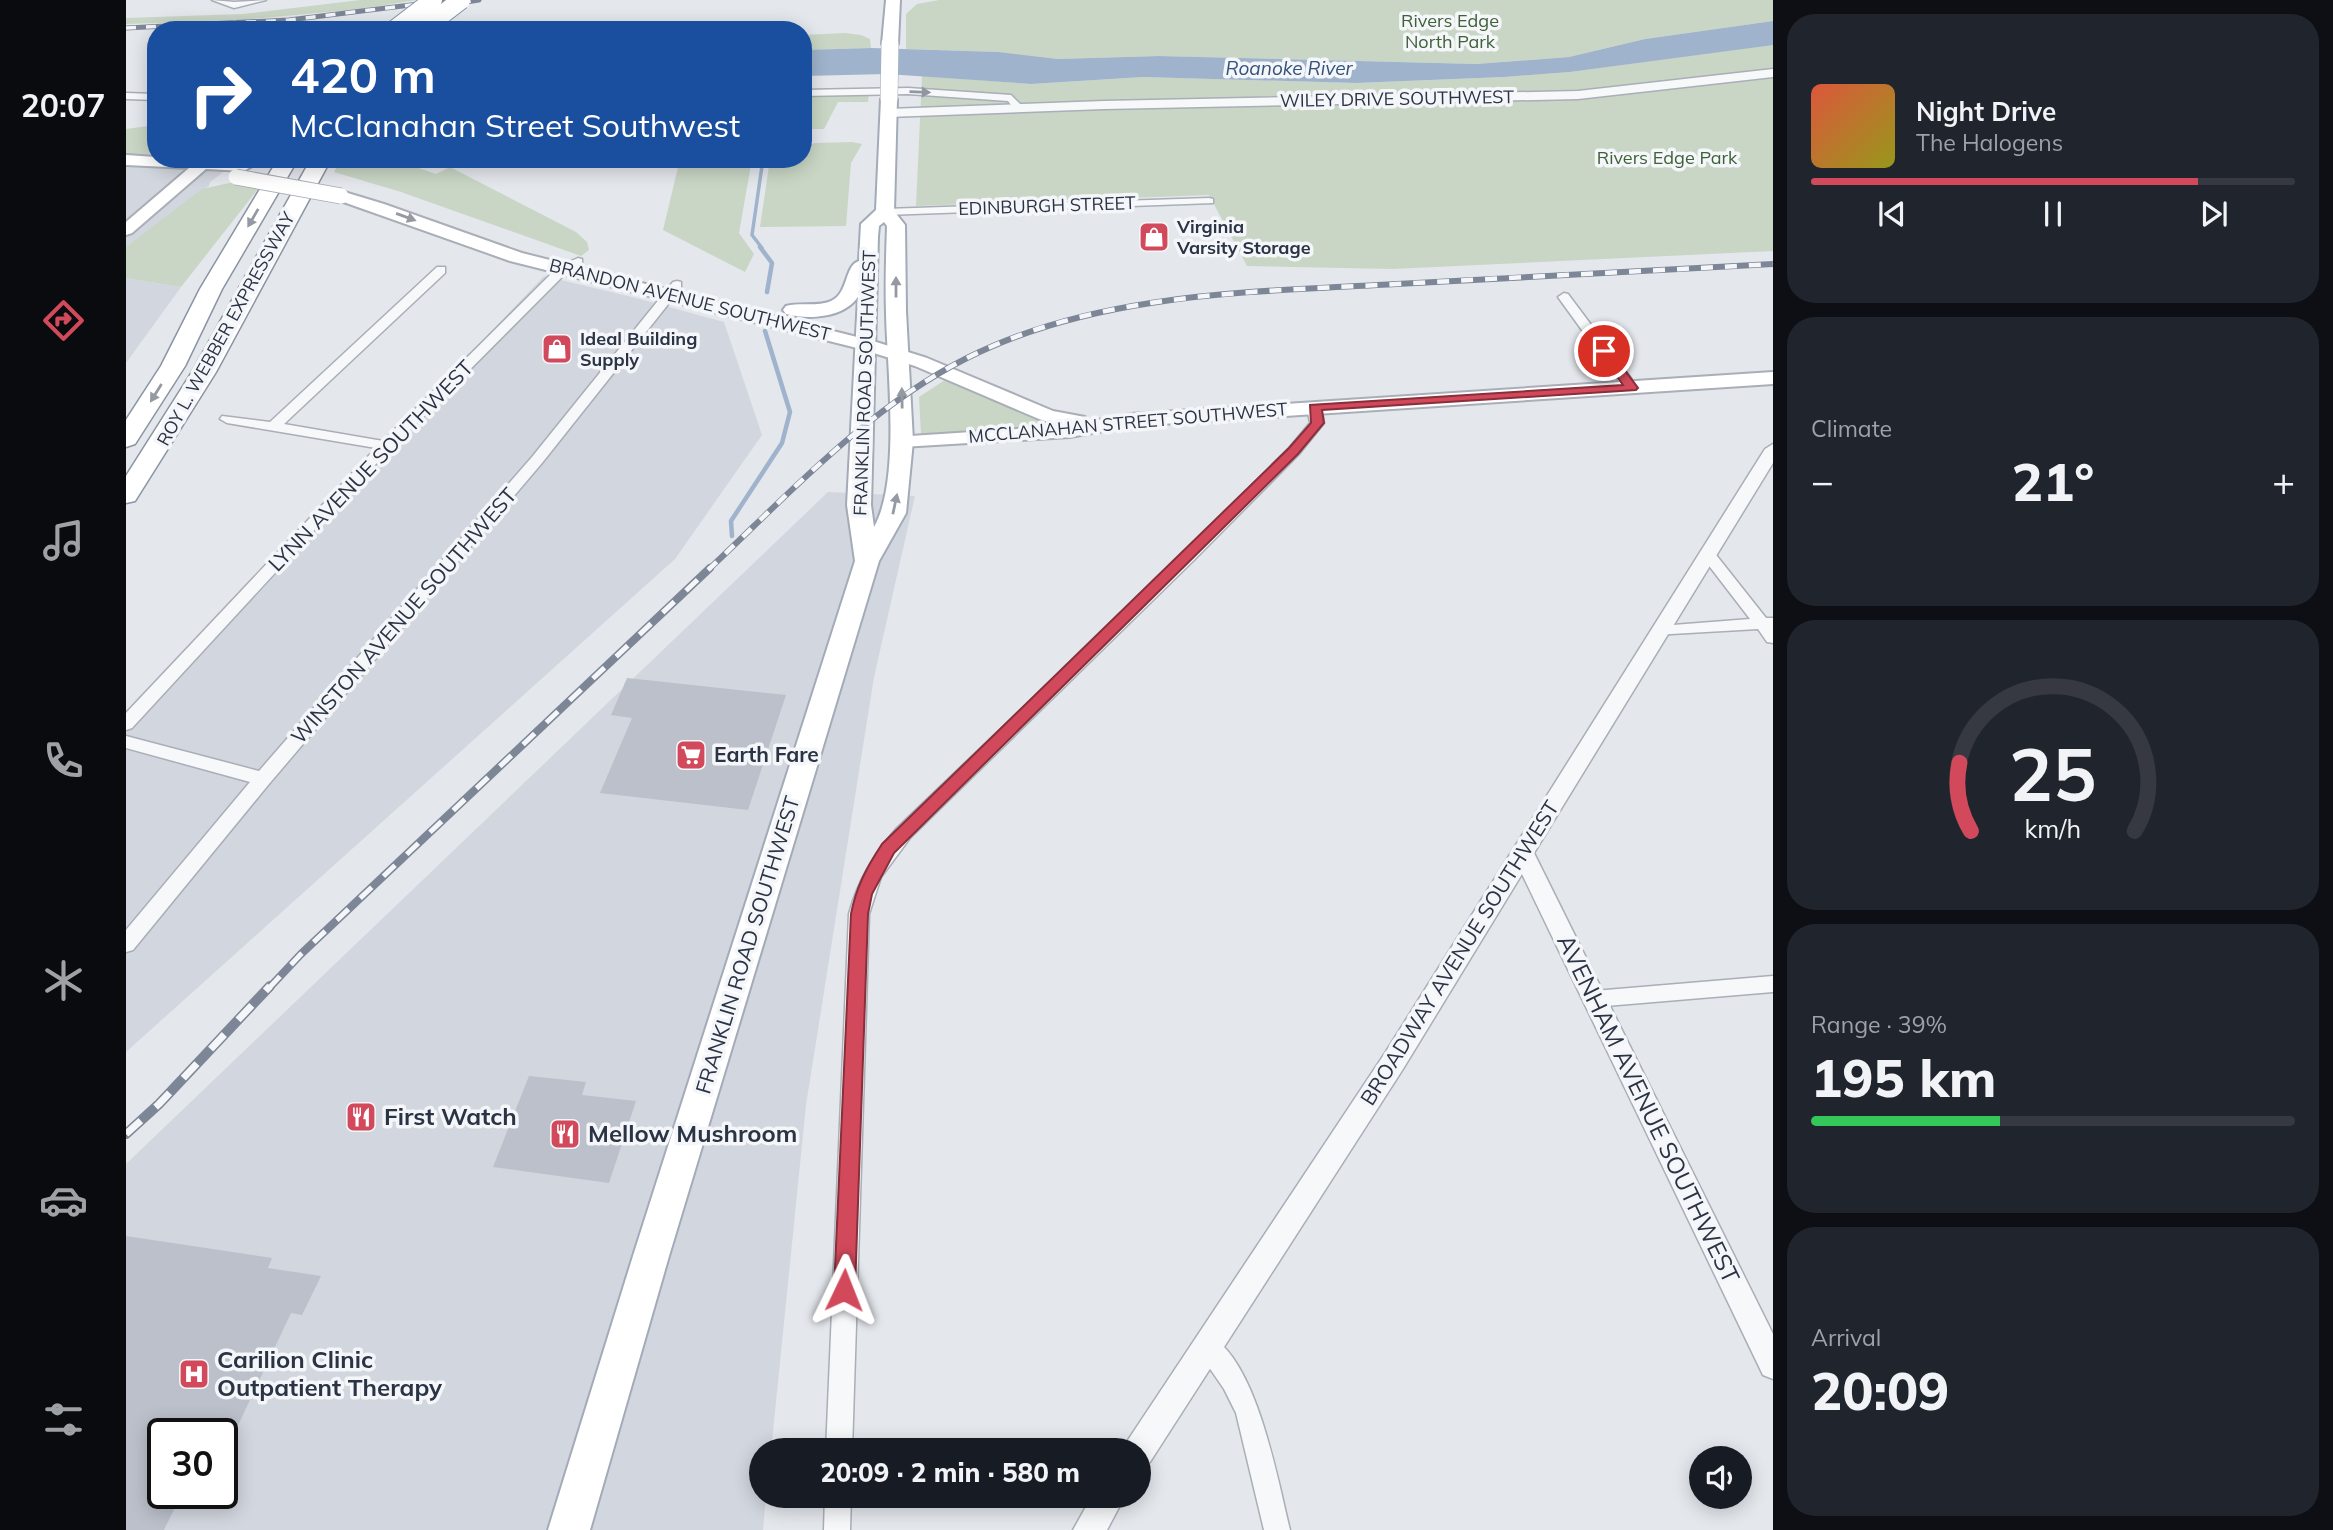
<!DOCTYPE html>
<html lang="en">
<head>
<meta charset="utf-8">
<style>
  body { margin:0; font-family:Mulish,sans-serif; background:#20242c; color:#f1f3f6; height:100vh; display:flex; flex-direction:column; font-size:26px; white-space:nowrap }
  * { box-sizing:border-box; margin:0 }
  p { font-size:23px; color:#9ea1a6 }
  .icon { flex:none; width:38px; height:38px; fill:none; stroke:currentColor; stroke-width:2; stroke-linecap:round; stroke-linejoin:round }
  .map { position:relative; flex:1; overflow:hidden }
  .panel { display:flex; flex-direction:column; gap:14px; padding:14px; background:#0d0f14; width:560px }
  .panel>* { flex:none }
  .top-card { position:absolute; left:21px; top:21px; width:665px; height:147px; border-radius:28px; box-shadow:0 4px 18px #0003; background:#1a4fa0; color:#fff; overflow:hidden }
  .fabs { position:absolute; left:1563px; top:1446px; display:grid; gap:14px }
  .fabs a { display:grid; place-items:center; width:63px; height:63px; border-radius:50%; background:#171b24; box-shadow:0 4px 18px #0003; font-size:35px }
  .speed { position:absolute; left:21px; top:1418px; display:flex; gap:14px; font-size:35px; font-weight:700; text-align:center }
  .speed>* { display:grid; place-content:center; width:91px; height:91px; border-radius:50%; background:#171b24; box-shadow:0 4px 18px #0003; line-height:1 }
  .speed .limit { border:4px solid #111; border-radius:10px; background:#fff; color:#111 }
  .pin { position:absolute; display:grid; place-items:center; width:60px; height:60px; color:#fff; margin:-30px; border:4px solid #fff; border-radius:50%; box-shadow:0 2px 7px #0007 }
  .me { position:absolute; width:77px; margin:-38px; rotate:2deg; stroke-linejoin:round; filter:drop-shadow(0 0 5px #0008) }
  .turn { display:flex; align-items:center; gap:24px; height:147px; padding:0 28px; font-size:32px }
  .turn .icon { width:91px; height:91px; stroke-width:2.5 }
  .turn b { display:block; font-size:49px; line-height:60px }
  .big { font-size:52px; font-weight:800; line-height:1.1 }
  .panel .tile { flex:1; display:flex; flex-direction:column; justify-content:center; gap:10px; min-width:0; padding:0 24px; border-radius:28px; background:#20242c }
  .panel .dial { align-items:center; gap:0 }
  .dial svg { height:182px; overflow:visible; fill:none; stroke:#363941; stroke-width:7; stroke-linecap:round; text-anchor:middle }
  .dial text { fill:#f1f3f6; stroke:none }
  .song { display:flex; align-items:center; gap:21px }
  .cover { width:84px; height:84px; border-radius:10px; background:linear-gradient(135deg,hsl(10 70% 55%),hsl(60 70% 35%)) }
  .played { height:7px; border-radius:4px; background:linear-gradient(90deg,#d1495b 80%,#363941 80%) }
  .keys { display:flex; justify-content:space-around; direction:ltr }
  .heat { display:flex; justify-content:space-between; align-items:center; font-size:38px; direction:ltr }
  .charge { height:10px; border-radius:5px; background:linear-gradient(90deg,#34c759 39%,#363941 0) }
  .trip { position:absolute; left:623px; top:1438px; width:402px; height:70px; border-radius:35px; background:#171b24; box-shadow:0 4px 18px #0003; font-weight:800; line-height:70px; text-align:center }
  main { display:flex; flex:1; min-height:0 }
  .dock { display:flex; flex-direction:column; width:126px; justify-content:space-around; align-items:center; background:#090b0e; color:#9ea1a6 }
  .dock .icon { width:49px; height:49px }
  .dock .current { color:#d1495b }
  .dock b { font-size:32px; color:#f1f3f6 }
  .map>svg:first-child { display:block }
  .built { fill:#d2d6de; fill-rule:evenodd }
  .green { fill:#c9d6c5 }
  .water { fill:#9fb4cc }
  .lines { fill:none; stroke-linecap:round; stroke-linejoin:round }
  .stream-far1 { stroke:#9fb4cc; stroke-width:3.5 }
  .stream { stroke:#9fb4cc; stroke-width:4.5 }
  .building { fill:#bbc0ca }
  .minor-casing { stroke:#a9aeb7; stroke-width:3 }
  .tertiary-casing { stroke:#a9aeb7; stroke-width:3 }
  .secondary-casing { stroke:#a9aeb7; stroke-width:4 }
  .primary-casing { stroke:#a3abb8; stroke-width:4 }
  .motorway-casing { stroke:#8b94a3; stroke-width:3 }
  .minor { fill:#f7f8fa; fill-rule:evenodd }
  .tertiary { fill:#f7f8fa; fill-rule:evenodd }
  .secondary { fill:#fff; fill-rule:evenodd }
  .primary { fill:#fff; fill-rule:evenodd }
  .motorway { fill:#fff; fill-rule:evenodd }
  .rail-far3-casing { stroke:#7d8696; stroke-width:5 }
  .rail-far2-casing { stroke:#7d8696; stroke-width:6 }
  .rail-far1-casing { stroke:#7d8696; stroke-width:8 }
  .rail-casing { stroke:#7d8696; stroke-width:10 }
  .rail-far3 { stroke:#f4f6f9; stroke-width:3.5; stroke-dasharray:10; stroke-linecap:butt }
  .rail-far2 { stroke:#f4f6f9; stroke-width:4.5; stroke-dasharray:12; stroke-linecap:butt }
  .rail-far1 { stroke:#f4f6f9; stroke-width:5; stroke-dasharray:16; stroke-linecap:butt }
  .rail { stroke:#f4f6f9; stroke-width:7; stroke-dasharray:20; stroke-linecap:butt }
  .secondary-bridge-casing { stroke:#a9aeb7; stroke-width:17; stroke-linecap:butt }
  .primary-bridge-casing { stroke:#a3abb8; stroke-width:18; stroke-linecap:butt }
  .motorway-bridge-casing { stroke:#8b94a3; stroke-width:20; stroke-linecap:butt }
  .secondary-bridge { stroke:#fff; stroke-width:15 }
  .primary-bridge { stroke:#fff; stroke-width:17 }
  .motorway-bridge { stroke:#fff; stroke-width:18 }
  .oneway { fill:#9196a0 }
  .oneway2 { fill:#959aa2 }
  .route { fill:#d1495b; stroke:#882f3b; stroke-width:2 }
  .labels { text-anchor:middle; stroke-width:7; stroke-linejoin:round; paint-order:stroke }
  .far-park-label { font-size:18px; fill:#3f6138; stroke:#f4f6f9 }
  .far-street-label { font-size:18px; fill:#2b3445; stroke:#f4f6f9 }
  .far-poi-label { font-size:18px; font-weight:bold; fill:#2b3445; stroke:#f4f6f9; text-anchor:start }
  .far-water-label { font-size:19px; font-style:italic; fill:#34527a; stroke:#f4f6f9 }
  .street-label { font-size:21px; fill:#2b3445; stroke:#f4f6f9 }
  .poi-label { font-size:21px; font-weight:bold; fill:#2b3445; stroke:#f4f6f9; text-anchor:start }
  .near-street-label { font-size:24px; fill:#2b3445; stroke:#f4f6f9 }
  .near-poi-label { font-size:24px; font-weight:bold; fill:#2b3445; stroke:#f4f6f9; text-anchor:start }
</style>
</head>
<body>
<main>
<nav class="dock">
<b>20:07</b>
<svg class="icon current" aria-label="directions" viewBox="0 0 24 24"><path d="M12 3l9 9-9 9-9-9zM9 14v-3h6M13 9l2 2-2 2"/></svg>
<svg class="icon" aria-label="music" viewBox="0 0 24 24"><path d="M9 18V5l10-2v13"/><circle cx="6" cy="18" r="3"/><circle cx="16" cy="16" r="3"/></svg>
<svg class="icon" aria-label="phone" viewBox="0 0 24 24"><path d="M5 4h4l2 5-3 2q2 4 5 5l2-3 5 2v4C11 20 4 13 5 4z"/></svg>
<svg class="icon" aria-label="climate" viewBox="0 0 24 24"><path d="M12 3v18M4 7l16 10M4 17L20 7"/></svg>
<svg class="icon" aria-label="car" viewBox="0 0 24 24"><path d="M5 17H2v-5l4-1 3-4h7l3 4 3 1v5h-3M9 17h6M6 11h13"/><circle cx="7" cy="17" r="2"/><circle cx="17" cy="17" r="2"/></svg>
<svg class="icon" aria-label="filters" viewBox="0 0 24 24"><path d="M4 7h16M4 17h16"/><circle cx="9" cy="7" r="2"/><circle cx="15" cy="17" r="2"/></svg>
</nav>
<div class="map">
<svg width="1647" height="1530" viewBox="0 0 1647 1530">
  <rect width="100%" height="100%" fill="#e4e7ec"/>
  <g class="built">
    <polygon points="30,154 30,159 115,159 84,182 83,186 0,247 0,155"/>
    <polygon points="418,276 510,298 598,322 636,435 549,559 0,1052 0,714"/>
    <polygon points="0,278 55,287 0,363"/>
    <path d="M 702,492 L 789,496 L 748,677 L 680,1105 L 645,1451 L 635,1451 L 635,1496 L 640,1496 L 637,1530 L 0,1530 L 0,1164 ZM 37,1433 L 96,1433 L 96,1493 L 37,1493 Z"/>
  </g>
  <g class="green">
    <polygon points="234,0 291,0 235,9 114,20 0,24 0,18 117,14"/>
    <polygon points="813,0 1647,0 1647,21 1519,39 1443,57 1350,64 1033,56 932,59 873,52 780,49 780,14 791,4"/>
    <polygon points="719,33 735,35 744,39 745,48 677,50 677,35"/>
    <polygon points="1647,44 1647,251 1267,269 1121,266 1083,195 790,206 796,76 905,84 1017,77 1230,83 1378,77 1444,72"/>
    <polygon points="743,93 742,102 712,102 698,129 677,129 677,97"/>
    <polygon points="30,125 30,154 0,155 0,129"/>
    <polygon points="726,142 736,144 725,163 720,226 634,227 644,159 677,159 677,147 689,143"/>
    <polygon points="215,159 266,159 310,174 324,167 450,232 461,242 463,250 455,256 275,192 208,172"/>
    <polygon points="554,159 626,159 613,233 628,254 619,272 537,230"/>
    <polygon points="108,182 135,185 55,287 0,278 0,247 76,189"/>
    <polygon points="819,380 927,426 795,434 793,397"/>
  </g>
  <polygon class="water" points="1647,21 1647,45 1444,72 1378,77 1230,83 1017,77 905,84 761,74 677,76 677,50 745,48 873,52 932,59 1033,56 1350,64 1443,57 1519,39"/>
  <g class="lines">
    <polyline class="stream-far1" points="636,248 626,235 637,159"/>
    <g class="stream">
      <polyline points="634,247 646,263 641,292"/>
      <polyline points="606,536 605,521 656,443 664,412 639,331"/>
    </g>
  </g>
  <g class="building">
    <polygon points="501,678 660,695 622,810 474,793 506,718 485,715"/>
    <polygon points="403,1076 460,1082 456,1095 510,1101 483,1183 367,1167"/>
    <polygon points="0,1236 146,1258 142,1268 195,1276 176,1315 165,1313 106,1438 96,1436 96,1433 37,1433 37,1493 56,1493 38,1530 0,1530"/>
  </g>
  <g class="lines">
    <g class="minor-casing">
      <g id="minor">
        <polygon points="86,0 108,2 140,0 108,8"/>
        <polygon points="782,88 885,95 898,108 889,110 882,101 782,94 677,96 677,90"/>
        <polygon points="0,93 30,94 30,100 0,99"/>
        <polygon points="1083,198 1087,199 1087,203 759,215 753,212 759,209"/>
        <polygon points="452,258 456,259 456,265 440,273 242,472 6,728 0,730 0,713 250,448 101,423 94,419 96,416 144,422 311,267 319,267 319,273 158,424 257,441 432,267"/>
        <polygon points="551,281 555,282 555,288 416,463 143,784 7,950 0,952 0,930 124,782 0,748 0,736 133,771 406,457 547,282"/>
        <polygon points="1438,293 1442,294 1510,385 1510,391 1500,391 1432,297"/>
        <path d="M 1188,403 L 1195,407 L 1198,423 L 1173,454 L 1068,560 L 784,838 L 755,877 L 743,914 L 726,1451 L 700,1451 L 723,914 C 732,880 748,854 771,828 L 1058,554 L 1163,448 L 1184,423 L 1181,407 Z"/>
        <polygon points="1582,549 1587,551 1640,618 1647,618 1647,643 1641,642 1632,629 1528,635 1526,631 1528,627 1534,626 1624,619 1574,554"/>
        <polygon points="1647,976 1647,992 1468,1007 1461,1005 1458,999 1461,993 1468,991"/>
        <path d="M 1081,1335 C 1130,1355 1152,1482 1164,1530 L 1138,1530 L 1110,1413 L 1098,1389 L 1069,1347 L 1073,1339 Z"/>
        <polygon points="699,1496 725,1496 724,1530 698,1530"/>
      </g>
    </g>
    <g class="tertiary-casing">
      <g id="tertiary">
        <polygon points="1647,69 1647,77 1452,99 978,109 762,117 756,113 762,109 978,101 1452,91"/>
        <polygon points="1647,444 1647,463 1408,853 1647,1334 1647,1379 1637,1375 1396,874 1277,1069 1024,1462 1013,1466 1013,1451 998,1451 1002,1440 1259,1053 1639,449"/>
        <polygon points="966,1496 999,1496 981,1530 947,1530"/>
      </g>
    </g>
    <g class="secondary-casing">
      <g id="secondary">
        <polygon points="0,155 30,157 30,159 118,161 126,166 118,171 80,169 6,233 0,235 0,222 63,168 0,165"/>
        <polygon points="215,191 258,204 396,253 747,341 801,358 927,411 959,417 961,422 1005,414 1647,372 1647,384 1005,426 944,437 776,447 769,445 766,441 769,437 936,426 913,419 789,366 735,349 384,261 209,199 207,196 209,193"/>
      </g>
    </g>
    <g class="primary-casing">
      <g id="primary">
        <polygon points="760,0 774,0 772,44 764,49 756,44"/>
        <path d="M 763,94 L 771,99 L 768,211 L 779,225 L 780,311 L 787,441 L 780,513 L 753,561 L 543,1256 L 464,1530 L 422,1530 L 507,1256 L 729,561 L 721,505 L 732,297 C 717,318 683,320 660,314 L 657,310 L 660,306 C 674,302 692,307 705,301 C 723,293 718,266 733,261 L 735,224 L 750,210 L 755,99 ZM 758,222 L 761,226 C 760,255 759,284 760,313 C 761,369 775,480 748,527 L 745,505 L 752,236 L 753,226 Z"/>
      </g>
    </g>
    <g class="motorway-casing">
      <g id="motorway">
        <polygon points="152,159 172,159 96,289 59,366 9,444 0,447 0,420 35,366 74,289"/>
        <polygon points="185,159 205,159 90,372 9,501 0,503 0,476 66,372"/>
      </g>
    </g>
    <use href="#minor" class="minor"/>
    <use href="#tertiary" class="tertiary"/>
    <use href="#secondary" class="secondary"/>
    <use href="#primary" class="primary"/>
    <use href="#motorway" class="motorway"/>
    <g class="rail-far3-casing">
      <g id="rail-far3">
        <polyline points="315,6 353,0"/>
        <polyline points="0,28 163,20 325,0"/>
      </g>
    </g>
    <g class="rail-far2-casing">
      <path id="rail-far2" d="M 582,570 C 663,494 740,409 841,358 C 972,292 1127,292 1271,284 C 1396,277 1522,271 1647,264"/>
    </g>
    <g class="rail-far1-casing">
      <polyline id="rail-far1" points="143,988 175,954 584,568"/>
    </g>
    <g class="rail-casing">
      <polyline id="rail" points="0,1134 33,1104 144,986"/>
    </g>
    <use href="#rail-far3" class="rail-far3"/>
    <use href="#rail-far2" class="rail-far2"/>
    <use href="#rail-far1" class="rail-far1"/>
    <use href="#rail" class="rail"/>
    <g class="secondary-bridge-casing">
      <polyline id="secondary-bridge" points="110,177 215,196"/>
    </g>
    <g class="primary-bridge-casing">
      <polyline id="primary-bridge" points="763,99 764,44"/>
    </g>
    <g class="motorway-bridge-casing">
      <g id="motorway-bridge">
        <polyline points="268,30 307,0"/>
        <polyline points="296,30 335,0"/>
      </g>
    </g>
    <use href="#secondary-bridge" class="secondary-bridge"/>
    <use href="#primary-bridge" class="primary-bridge"/>
    <use href="#motorway-bridge" class="motorway-bridge"/>
  </g>
  <defs><path id="oneway-solid" d="M-6-.8H1V-3.2L6.5 0L1 3.2V.8H-6Z" transform="scale(1.75)"/></defs>
  <use class="oneway" href="#oneway-solid" transform="translate(794 92) rotate(2)"/>
  <g class="oneway2">
    <use href="#oneway-solid" transform="translate(280 217) rotate(20)"/>
    <use href="#oneway-solid" transform="translate(127 218) rotate(120)"/>
    <use href="#oneway-solid" transform="translate(770 287) rotate(-90)"/>
    <use href="#oneway-solid" transform="translate(30 393) rotate(122)"/>
    <use href="#oneway-solid" transform="translate(776 398) rotate(-91)"/>
    <use href="#oneway-solid" transform="translate(769 504) rotate(-78)"/>
  </g>
  <path class="route" d="M 1474,349 L 1483,349 L 1512,388 L 1510,390 L 1196,410 L 1198,423 L 1172,454 L 768,853 L 746,894 L 742,914 L 729,1290 L 726,1298 L 718,1301 L 711,1298 L 708,1290 L 725,914 C 730,887 741,867 756,844 L 1163,448 L 1185,423 L 1184,405 L 1497,385 L 1473,351 Z"/>
  <defs>
    <g id="shop-square" transform="scale(1.575)"><rect x="-9" y="-9" width="18" height="18" rx="4" fill="#d1495b" stroke="#f4f6f9"/><path d="M-5-2.5h2.3a2.7 3.5 0 0 1 5.4 0H5L5.5 6h-11ZM-1.5-2.5h3a1.5 2.3 0 0 0-3 0Z" fill="#fff"/></g>
    <g id="supermarket-square" transform="scale(1.575)"><rect x="-9" y="-9" width="18" height="18" rx="4" fill="#d1495b" stroke="#f4f6f9"/><path d="M-6-5.5h2.5l.6 2H6L4.5 2H-2.5L-4.4-4H-6ZM-1.5 3.2a1.3 1.3 0 1 0 .1 0ZM3 3.2a1.3 1.3 0 1 0 .1 0Z" fill="#fff"/></g>
    <g id="restaurant-square" transform="scale(1.575)"><rect x="-9" y="-9" width="18" height="18" rx="4" fill="#d1495b" stroke="#f4f6f9"/><path d="M-5-6h1v4h1v-4h1v4h1v-4h1v5L-1.5 .5V6h-2V.5L-5-1ZM5-6V6H3V1.5H1.5Q1.5-4 5-6Z" fill="#fff"/></g>
    <g id="hospital-square" transform="scale(1.575)"><rect x="-9" y="-9" width="18" height="18" rx="4" fill="#d1495b" stroke="#f4f6f9"/><path d="M-5-5h3v3.5h4V-5h3V5h-3V1.5h-4V5h-3Z" fill="#fff"/></g>
  </defs>
  <g fill-rule="evenodd">
    <use href="#shop-square" x="1028" y="237"/>
    <use href="#shop-square" x="431" y="349"/>
    <use href="#supermarket-square" x="565" y="755"/>
    <use href="#restaurant-square" x="235" y="1117"/>
    <use href="#restaurant-square" x="439" y="1134"/>
    <use href="#hospital-square" x="68" y="1374"/>
  </g>
  <g class="labels">
    <g class="far-park-label">
      <text x="1324" y="27">Rivers Edge<tspan x="1324" dy="21">North Park</tspan></text>
      <text x="1541" y="164">Rivers Edge Park</text>
    </g>
    <g class="far-street-label">
      <text transform="translate(1271 99) rotate(-1)" y="6">WILEY DRIVE SOUTHWEST</text>
      <text transform="translate(921 206) rotate(-2)" y="6">EDINBURGH STREET</text>
      <text transform="translate(564 300) rotate(14)" y="6">BRANDON AVENUE SOUTHWEST</text>
      <text transform="translate(100 329) rotate(-61)" y="6">ROY L. WEBBER EXPRESSWAY</text>
      <text transform="translate(739 383) rotate(-88)" y="6">FRANKLIN ROAD SOUTHWEST</text>
      <text transform="translate(1002 423) rotate(-5)" y="6">MCCLANAHAN STREET SOUTHWEST</text>
    </g>
    <g class="far-poi-label">
      <text x="1051" y="233">Virginia<tspan x="1051" dy="21">Varsity Storage</tspan></text>
      <text x="454" y="345">Ideal Building<tspan x="454" dy="21">Supply</tspan></text>
    </g>
    <g class="far-water-label">
      <text x="1163" y="75">Roanoke River</text>
    </g>
    <g class="street-label">
      <text transform="translate(245 466) rotate(-46)" y="7">LYNN AVENUE SOUTHWEST</text>
      <text transform="translate(278 616) rotate(-49)" y="7">WINSTON AVENUE SOUTHWEST</text>
      <text transform="translate(622 945) rotate(-73)" y="7">FRANKLIN ROAD SOUTHWEST</text>
      <text transform="translate(1334 953) rotate(-58)" y="7">BROADWAY AVENUE SOUTHWEST</text>
    </g>
    <g class="poi-label">
      <text x="588" y="762">Earth Fare</text>
    </g>
    <g class="near-street-label">
      <text transform="translate(1522 1109) rotate(64)" y="8">AVENHAM AVENUE SOUTHWEST</text>
    </g>
    <g class="near-poi-label">
      <text x="258" y="1125">First Watch</text>
      <text x="462" y="1142">Mellow Mushroom</text>
      <text x="91" y="1368">Carilion Clinic<tspan x="91" dy="28">Outpatient Therapy</tspan></text>
    </g>
  </g>
</svg>
<div class="fabs">
<a><svg class="icon" aria-label="sound" viewBox="0 0 24 24"><path d="M4 9h4l5-4v14l-5-4H4zM17 9q2 3 0 6"/></svg></a>
</div>
<div class="speed"><div class="limit">30</div></div>
<div class="pin" style="left:1478px;top:351px;background:#d93025"><svg class="icon" aria-label="arrive" viewBox="0 0 24 24"><path d="M6 21V4h12l-3 4 3 4H6"/></svg></div>
<svg class="me" style="left:718px;top:1290px" viewBox="-20 -20 40 40"><path d="M0-17L14 15 0 8-14 15z" fill="#d1495b" stroke="#fff" stroke-width="4"/></svg>
<div class="trip">20:09 · 2 min · 580 m</div>
<div class="top-card">
<div class="turn"><svg class="icon" aria-label="right" viewBox="0 0 24 24"><path d="M7 20v-9h11M14 6l5 5-5 5"/></svg><div><b>420 m</b>McClanahan Street Southwest</div></div>
</div>
</div>
<section class="panel">
<div class="tile">
<div class="song"><i class="cover"></i><div><b>Night Drive</b><p>The Halogens</p></div></div>
<div class="played"></div>
<div class="keys"><svg class="icon" aria-label="previous" viewBox="0 0 24 24"><path d="M18 5L8 12l10 7zM5 5v14"/></svg><svg class="icon" aria-label="pause" viewBox="0 0 24 24"><path d="M8 5v14M16 5v14"/></svg><svg class="icon" aria-label="next" viewBox="0 0 24 24"><path d="M6 5l10 7-10 7zM19 5v14"/></svg></div>
</div>
<div class="tile"><p>Climate</p>
<div class="heat"><a>−</a><b class="big">21°</b><a>+</a></div>
</div>
<div class="tile dial"><svg viewBox="0 0 100 80">
<path d="M14 69A42 42 0 1 1 86 69"/>
<path d="M14 69A42 42 0 0 1 9 39" stroke="#d1495b"/>
<text x="50" y="56" font-size="32" font-weight="700">25</text>
<text x="50" y="72" font-size="11">km/h</text>
</svg></div>
<div class="tile"><p>Range · 39%</p><b class="big">195 km</b><div class="charge"></div></div>
<div class="tile"><p>Arrival</p><b class="big">20:09</b></div>
</section>
</main>
</body>
</html>
